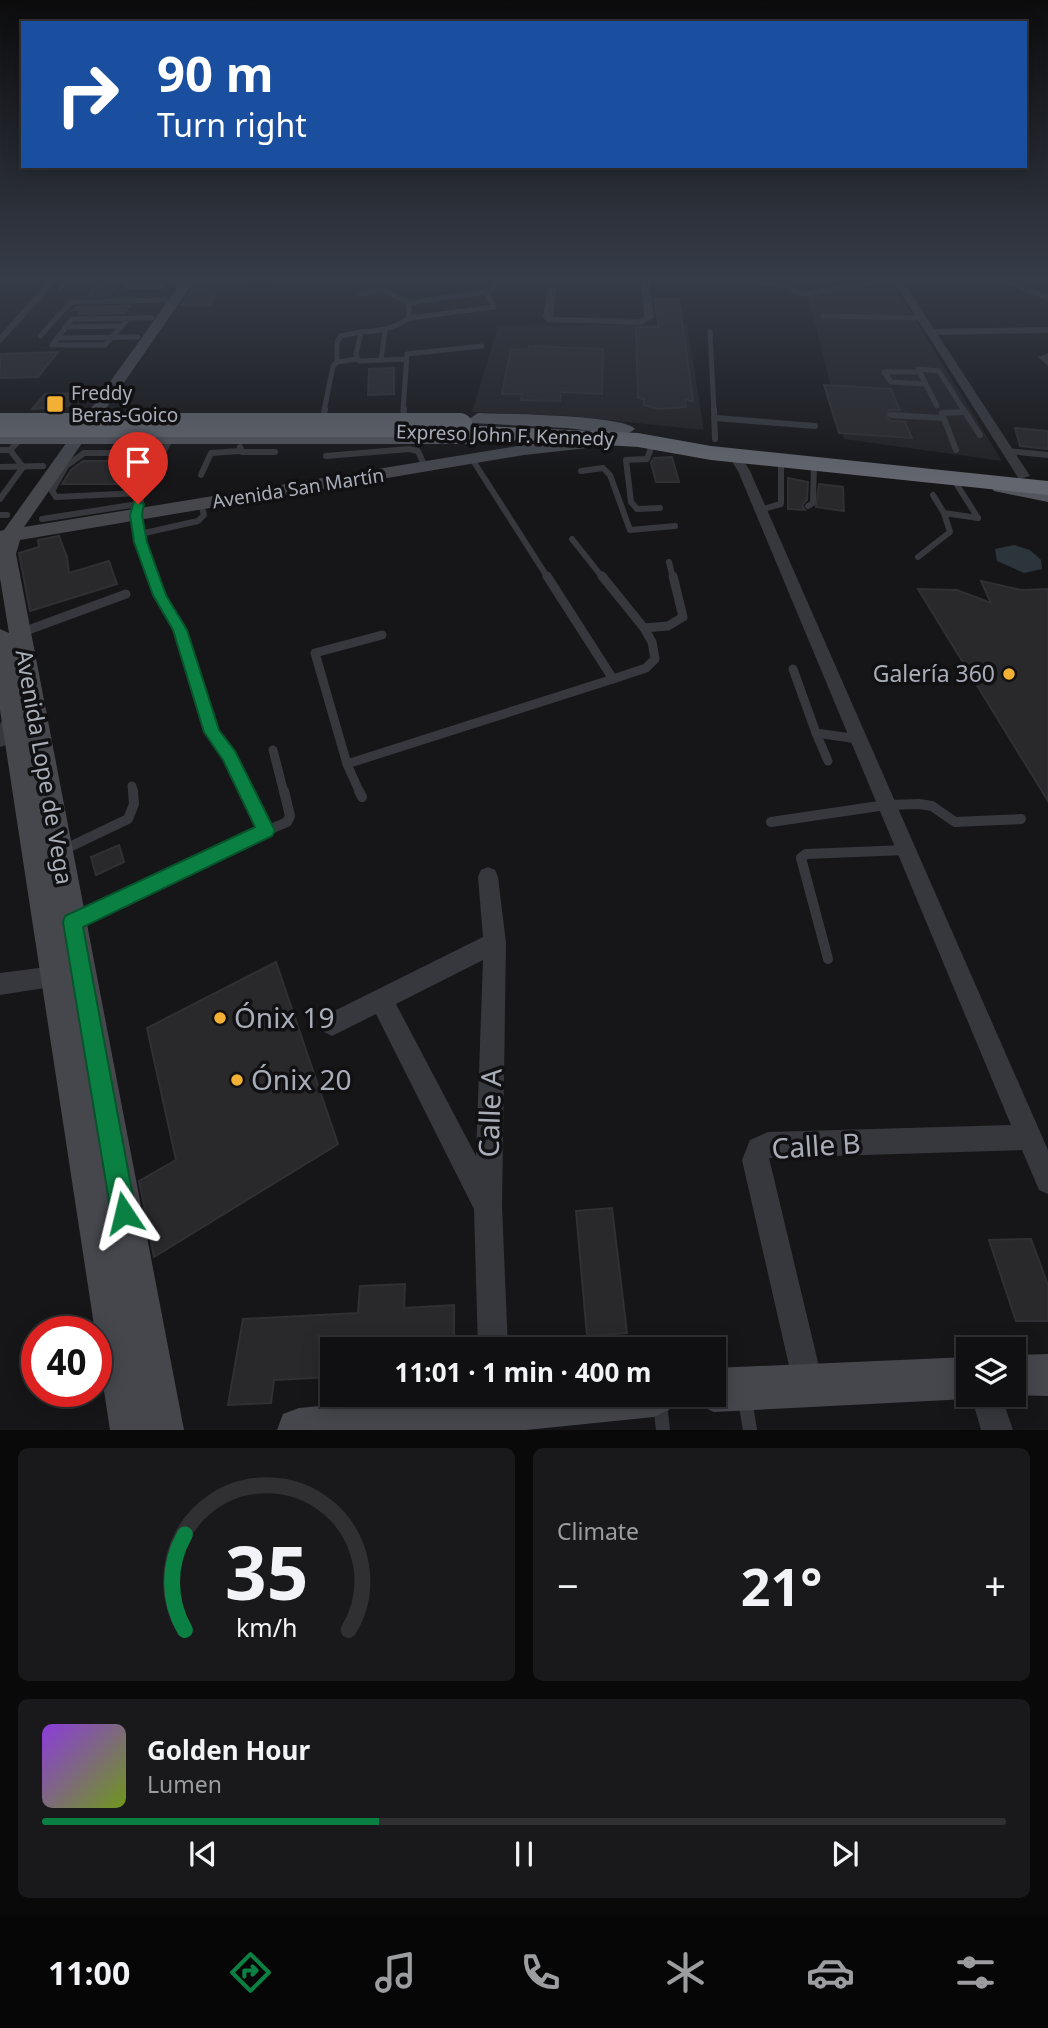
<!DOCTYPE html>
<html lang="en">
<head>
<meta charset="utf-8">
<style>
  body { margin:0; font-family:"Noto Sans",sans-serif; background:#19191b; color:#f1f3f6; height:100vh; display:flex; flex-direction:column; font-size:26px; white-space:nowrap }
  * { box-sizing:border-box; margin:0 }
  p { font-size:23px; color:#9c9d9f }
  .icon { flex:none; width:38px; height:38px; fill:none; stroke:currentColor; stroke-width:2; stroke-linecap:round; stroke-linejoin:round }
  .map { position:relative; height:1430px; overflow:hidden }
  .drawer { display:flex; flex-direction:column; gap:18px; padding:18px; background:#09090a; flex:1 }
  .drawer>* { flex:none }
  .guide { position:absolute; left:21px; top:21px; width:1006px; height:147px; border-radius:0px; box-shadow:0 4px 18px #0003,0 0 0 2px #303032; background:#1a4fa0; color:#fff; overflow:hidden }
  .fabs { position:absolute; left:956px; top:1337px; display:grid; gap:14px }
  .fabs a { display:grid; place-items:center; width:70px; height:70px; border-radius:0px; background:#101012; box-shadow:0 4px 18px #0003,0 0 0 2px #303032; font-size:35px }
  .speed { position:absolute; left:21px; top:1316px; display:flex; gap:14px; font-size:35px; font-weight:700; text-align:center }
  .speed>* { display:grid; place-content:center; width:91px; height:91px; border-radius:50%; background:#101012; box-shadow:0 4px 18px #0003,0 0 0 2px #303032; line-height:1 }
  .speed .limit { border:10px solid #d22; background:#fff; color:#111 }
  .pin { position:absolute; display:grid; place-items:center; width:60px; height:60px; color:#fff; margin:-72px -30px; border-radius:50% 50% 50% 0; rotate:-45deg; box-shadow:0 0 7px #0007 }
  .pin .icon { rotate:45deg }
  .me { position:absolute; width:77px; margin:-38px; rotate:350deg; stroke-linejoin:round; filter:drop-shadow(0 0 5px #0008) }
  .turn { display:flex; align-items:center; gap:24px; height:147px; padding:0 21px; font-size:32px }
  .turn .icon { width:91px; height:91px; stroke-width:2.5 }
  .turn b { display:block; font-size:49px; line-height:60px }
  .big { font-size:52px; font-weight:700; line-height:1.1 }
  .drawer .tile { flex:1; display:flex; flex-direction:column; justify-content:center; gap:10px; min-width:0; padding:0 24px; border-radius:10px; background:#19191b }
  .drawer .dial { align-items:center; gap:0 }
  .dial svg { height:182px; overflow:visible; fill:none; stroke:#303032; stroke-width:7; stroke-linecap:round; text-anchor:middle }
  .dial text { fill:#f1f3f6; stroke:none }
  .song { display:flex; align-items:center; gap:21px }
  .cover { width:84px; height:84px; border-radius:10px; background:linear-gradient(135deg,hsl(270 70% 55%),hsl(80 70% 35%)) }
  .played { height:7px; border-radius:4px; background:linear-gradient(90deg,#0b8043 35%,#303032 35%) }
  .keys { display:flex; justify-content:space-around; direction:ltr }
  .heat { display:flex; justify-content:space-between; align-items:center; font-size:38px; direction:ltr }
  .drawer .tiles { flex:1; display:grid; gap:18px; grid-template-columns:1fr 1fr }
  .tile:last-child { grid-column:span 2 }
  .trip { position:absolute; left:320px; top:1337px; width:406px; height:70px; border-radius:0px; background:#101012; box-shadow:0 4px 18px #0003,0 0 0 2px #303032; font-weight:700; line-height:70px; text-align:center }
  .tabs { display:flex; height:112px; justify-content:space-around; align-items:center; background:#060607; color:#9c9d9f }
  .tabs .icon { width:49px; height:49px }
  .tabs .current { color:#0b8043 }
  .tabs b { font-size:32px; color:#f1f3f6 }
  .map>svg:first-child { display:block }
  .built { fill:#222225 }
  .water { fill:#2c353c }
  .building { fill:#29292c; stroke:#303034; stroke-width:2 }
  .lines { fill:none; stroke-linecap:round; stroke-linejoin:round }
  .lane-far4 { stroke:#37383d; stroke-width:5 }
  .lane-far3 { stroke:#37383d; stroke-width:6 }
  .lane-far2 { stroke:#37383d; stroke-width:9 }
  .lane-far1 { stroke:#37383d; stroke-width:10 }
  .lane { stroke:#37383d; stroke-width:14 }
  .street { fill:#37383d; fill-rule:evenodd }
  .secondary { fill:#45474d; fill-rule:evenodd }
  .primary { fill:#53555c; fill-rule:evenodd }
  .highway { fill:#63666e; fill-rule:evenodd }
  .highway-bridge { stroke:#63666e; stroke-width:24 }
  .route { fill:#0b8043; stroke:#07532c; stroke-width:2 }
  .poi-dot { fill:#f2b134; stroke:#111113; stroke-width:2.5 }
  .labels { text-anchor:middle; stroke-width:7; stroke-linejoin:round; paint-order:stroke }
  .far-poi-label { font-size:19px; fill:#a8adb8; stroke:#111113; text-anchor:start }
  .far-street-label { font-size:19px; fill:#a8adb8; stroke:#111113 }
  .poi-label { font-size:23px; fill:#a8adb8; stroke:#111113; text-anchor:end }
  .street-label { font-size:23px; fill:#a8adb8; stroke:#111113 }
  .near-poi-label { font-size:28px; fill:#a8adb8; stroke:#111113; text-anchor:start }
  .near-street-label { font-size:28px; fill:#a8adb8; stroke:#111113 }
</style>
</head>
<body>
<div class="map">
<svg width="1048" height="1430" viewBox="0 0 1048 1430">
  <rect width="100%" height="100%" fill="#161618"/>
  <g class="built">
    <polygon points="892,282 1002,461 844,439 808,296"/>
    <polygon points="687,324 704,430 569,416 472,412 498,326"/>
  </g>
  <polygon class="water" points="1014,545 1030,550 1041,560 1042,569 1024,573 997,561 995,549"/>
  <g class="building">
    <polygon points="100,282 121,282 109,296 87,296"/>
    <polygon points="221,287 209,305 181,305 194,288"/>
    <polygon points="654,299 679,299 693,401 685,400 686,407 658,409 644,405 644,399 638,398 636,327 659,327"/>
    <polygon points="129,306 124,313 78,314 81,310 74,310 77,307"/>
    <polygon points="529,346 603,349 602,394 561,392 560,401 521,400 522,394 502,394 511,349 529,350"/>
    <polygon points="58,352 38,377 0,378 0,354"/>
    <polygon points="394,368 394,394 368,395 369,369"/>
    <polygon points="824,385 891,389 900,410 889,410 886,417 890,421 905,422 912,438 839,433"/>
    <polygon points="79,393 69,406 32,409 45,394"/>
    <polygon points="1015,428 1048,431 1048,449 1020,446"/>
    <polygon points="672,457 679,482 656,482 651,463 654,458"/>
    <polygon points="83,461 146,461 132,484 62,484 71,470"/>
    <polygon points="788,478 808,482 807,500 802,505 805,510 788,509"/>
    <polygon points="819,484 843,487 844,511 816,507"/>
    <polygon points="59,536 67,557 69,573 109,561 117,584 30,611 19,553 39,547 38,540"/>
    <polygon points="981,581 1021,590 1048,589 1048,801 918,589 957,590 991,603"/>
    <polygon points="119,845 124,862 96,875 91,857"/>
    <polygon points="276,962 338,1144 154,1257 139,1181 176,1160 147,1028"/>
    <polygon points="612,1208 627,1333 587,1336 576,1211"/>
    <polygon points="1031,1239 1048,1285 1048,1321 1016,1321 989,1240"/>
    <polygon points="405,1284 404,1308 454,1305 454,1349 332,1349 332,1377 274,1380 271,1403 228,1405 243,1319 358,1313 360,1286"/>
  </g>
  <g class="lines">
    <g class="lane-far4">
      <polyline points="127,287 162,287"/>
      <polyline points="59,290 68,280"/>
      <polyline points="359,294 384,290 409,303"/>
      <polyline points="823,316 923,318"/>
      <polyline points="409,318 494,307 486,292"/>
      <polyline points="128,319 105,345 52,345 72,319 152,318"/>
      <polyline points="65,327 122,326"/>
      <polyline points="710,332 714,411"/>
      <polyline points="40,336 71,302 166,300"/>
      <polyline points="57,338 138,337"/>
      <path d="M 406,359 L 359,361 L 356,354 L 361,332 C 379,331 394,329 409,318 L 409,303 L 491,291 L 496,280"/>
      <polyline points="381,360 385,331"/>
      <polyline points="337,362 337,342 341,336 361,332"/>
      <polyline points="919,372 884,372 891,382 925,384"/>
      <polyline points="937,406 918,369 939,371 964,411"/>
      <polyline points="324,411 333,366 337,362 357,359"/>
      <polyline points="403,411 407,354 482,346"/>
    </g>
    <g class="lane-far3">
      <polyline points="714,409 715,439"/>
      <polyline points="963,409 980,435"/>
      <polyline points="891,415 943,418"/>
      <polyline points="323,418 325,409"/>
      <polyline points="403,418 404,409"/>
      <polyline points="716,418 815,426"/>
      <polyline points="170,439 141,495 140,534 198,521 204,515 201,504"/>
      <polyline points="240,447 242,452 275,452"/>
      <polyline points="651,448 647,459 626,460 631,502 637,509 660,508"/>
      <polyline points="0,450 10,450"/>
      <polyline points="956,450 942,413 964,412"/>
      <polyline points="1008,451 1048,455"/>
      <polyline points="326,456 409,449 418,451 425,467"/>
      <polyline points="472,459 548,578"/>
      <polyline points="0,467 43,466"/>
      <polyline points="581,471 603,468 610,475 630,530 675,526"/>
      <polyline points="201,475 211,453 240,451"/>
      <polyline points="954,480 978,518"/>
      <polyline points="140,493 56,497 52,491 66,466 84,453 163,453"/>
      <polyline points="933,495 944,513"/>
      <polyline points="0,499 23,467 10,450 21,439"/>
      <polyline points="808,506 813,503 814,464"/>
      <polyline points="760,510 781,504 781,460"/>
      <polyline points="0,515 7,515"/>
      <polyline points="42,519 138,504"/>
      <polyline points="140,534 154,578"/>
      <polyline points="572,539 603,578"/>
      <polyline points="918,557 950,532 944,513 978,518"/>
      <polyline points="669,562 673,578"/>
    </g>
    <g class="lane-far2">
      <polyline points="153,576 159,595 180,630 212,732 229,755 248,793"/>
      <polyline points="602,576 644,628"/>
      <polyline points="20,633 126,594"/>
      <polyline points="382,635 315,653 347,764 613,679 547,576"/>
      <polyline points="793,669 816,733 858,739"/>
      <polyline points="613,679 646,668 655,659 652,642 644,628 668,626 683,617 673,576"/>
      <polyline points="816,733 828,761"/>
      <polyline points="273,750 284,793"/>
      <polyline points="347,764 360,793"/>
      <polyline points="132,786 133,793"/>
    </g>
    <g class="lane-far1">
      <polyline points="359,791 362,797"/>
      <polyline points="771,822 886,805 919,804 932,806 955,822 1021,819"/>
      <polyline points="266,831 287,822 290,816 284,791"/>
      <polyline points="61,851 128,819 134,804 133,791"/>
      <polyline points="77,920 266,831 247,791"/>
      <polyline points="828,959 801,858 806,854 906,850"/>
    </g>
    <g class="lane">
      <polyline points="659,1395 663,1430"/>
      <polyline points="745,1400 750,1430"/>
    </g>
    <g class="street">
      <polygon points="49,280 58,280 0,344 0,335"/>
      <polygon points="280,280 276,283 178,286 174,283 183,280"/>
      <polygon points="549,280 557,280 553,317 639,319 644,317 641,280 649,280 654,318 641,325 547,322 543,317"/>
      <polygon points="732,280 777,281 806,291 873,280 902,280 934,329 1048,327 1048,333 938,335 1030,476 1019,479 894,282 805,297 776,287"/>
      <polygon points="998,280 1010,280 1048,295 1048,301"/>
      <polygon points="1048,353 1048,366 1038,357"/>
      <polygon points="734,451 738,452 750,471 1048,1150 1048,1194 1039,1190 1022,1150 769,1158 823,1383 819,1394 808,1398 797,1394 793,1383 742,1160 750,1140 768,1132 1011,1125 738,471 728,455"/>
      <polygon points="13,711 19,713 22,718 6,745 0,747 0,724 7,713"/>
      <path d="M 488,867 L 495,870 L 498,877 L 506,943 L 502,1206 L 508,1349 L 478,1349 L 474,1209 L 376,1014 L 332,1036 L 324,1032 L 320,1024 L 324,1016 L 483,937 L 478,877 L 481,870 ZM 483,960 L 476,1156 L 396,1004 Z"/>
      <polygon points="62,965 70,968 73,976 70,984 0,995 0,973"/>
      <polygon points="971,1395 1001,1395 1013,1430 981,1430"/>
    </g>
    <g class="secondary">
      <polygon points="183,280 195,280 24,527 524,445 597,437 605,442 597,447 524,455 20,540 16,554 184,1430 110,1430 0,710 0,629 9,633 0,578 0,531 4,530"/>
      <polygon points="1048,1354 1048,1396 1006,1395 1013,1395 1013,1355"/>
      <polygon points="968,1357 968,1395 979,1395 968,1399 714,1412 699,1405 694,1395 714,1395 714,1368"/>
      <polygon points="433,1395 676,1395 669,1410 654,1417 526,1430 277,1430 283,1414 299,1408"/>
    </g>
    <g class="primary">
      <path d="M 478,413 C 502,414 624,415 635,429 L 626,435 L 566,428 L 471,423 L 469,419 Z"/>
      <polygon points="0,432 509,432 519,438 509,444 0,444"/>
      <polygon points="1001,481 1048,490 1048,502 994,491 991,487 994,483"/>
    </g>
    <polygon class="highway" points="459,425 638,433 711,446 1048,481 1048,495 711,460 638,447 451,436 448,431 451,426"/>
    <polyline class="highway-bridge" points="0,425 460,425"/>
  </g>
  <linearGradient id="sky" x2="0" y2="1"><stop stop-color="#0c0c0d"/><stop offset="0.58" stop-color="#363c48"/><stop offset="1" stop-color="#363c48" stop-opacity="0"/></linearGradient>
  <rect width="1048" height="480" fill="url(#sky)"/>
  <polygon class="route" points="134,501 144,504 142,515 147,542 166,595 187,630 219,730 235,751 275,831 272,836 83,927 136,1213 133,1222 124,1226 115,1222 111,1213 63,922 65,916 255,827 223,760 204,732 173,630 153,595 134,542 130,515"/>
  <g class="poi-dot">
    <rect x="46" y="395" width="18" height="18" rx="3.5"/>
    <circle cx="1009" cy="674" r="7"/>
    <circle cx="220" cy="1018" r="7"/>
    <circle cx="237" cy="1080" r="7"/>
  </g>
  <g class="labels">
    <g class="far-poi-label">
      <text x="71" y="400">Freddy<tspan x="71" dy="22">Beras-Goico</tspan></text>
    </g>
    <g class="far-street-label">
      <text transform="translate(505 435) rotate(2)" y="7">Expreso John F. Kennedy</text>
      <text transform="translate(298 488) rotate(-9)" y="7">Avenida San Martín</text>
    </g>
    <g class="poi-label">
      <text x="995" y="682">Galería 360</text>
    </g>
    <g class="street-label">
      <text transform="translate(44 767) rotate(80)" y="8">Avenida Lope de Vega</text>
    </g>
    <g class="near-poi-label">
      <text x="234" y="1028">Ónix 19</text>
      <text x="251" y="1090">Ónix 20</text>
    </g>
    <g class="near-street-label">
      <text transform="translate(490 1113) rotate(-88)" y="10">Calle A</text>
      <text transform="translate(816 1146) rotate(-4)" y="10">Calle B</text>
    </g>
  </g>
</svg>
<div class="fabs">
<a><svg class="icon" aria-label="layers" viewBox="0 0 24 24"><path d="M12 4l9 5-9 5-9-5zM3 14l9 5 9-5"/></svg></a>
</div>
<div class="speed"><div class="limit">40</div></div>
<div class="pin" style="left:138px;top:504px;background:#d93025"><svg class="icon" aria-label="arrive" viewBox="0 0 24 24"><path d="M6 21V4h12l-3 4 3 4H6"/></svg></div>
<svg class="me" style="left:124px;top:1213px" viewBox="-20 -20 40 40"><path d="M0-17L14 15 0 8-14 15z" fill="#0b8043" stroke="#fff" stroke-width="4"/></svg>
<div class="trip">11:01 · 1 min · 400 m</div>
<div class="guide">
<div class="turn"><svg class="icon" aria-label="right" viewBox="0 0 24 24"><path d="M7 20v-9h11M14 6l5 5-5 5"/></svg><div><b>90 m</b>Turn right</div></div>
</div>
</div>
<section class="drawer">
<div class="tiles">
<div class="tile dial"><svg viewBox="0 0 100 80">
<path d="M14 69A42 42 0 1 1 86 69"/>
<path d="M14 69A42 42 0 0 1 14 27" stroke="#0b8043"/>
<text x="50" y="56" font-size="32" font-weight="700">35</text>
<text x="50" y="72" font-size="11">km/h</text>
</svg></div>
<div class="tile"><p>Climate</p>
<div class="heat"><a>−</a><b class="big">21°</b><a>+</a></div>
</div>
<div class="tile">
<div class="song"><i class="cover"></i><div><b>Golden Hour</b><p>Lumen</p></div></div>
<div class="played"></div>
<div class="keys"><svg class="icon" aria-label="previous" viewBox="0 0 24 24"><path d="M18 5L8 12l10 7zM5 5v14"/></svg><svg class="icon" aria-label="pause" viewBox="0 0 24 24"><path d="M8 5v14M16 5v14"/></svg><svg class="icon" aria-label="next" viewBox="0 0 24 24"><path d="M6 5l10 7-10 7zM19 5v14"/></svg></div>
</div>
</div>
</section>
<nav class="tabs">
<b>11:00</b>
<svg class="icon current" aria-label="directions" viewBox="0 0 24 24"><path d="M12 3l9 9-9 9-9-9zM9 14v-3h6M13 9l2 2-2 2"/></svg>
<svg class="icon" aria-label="music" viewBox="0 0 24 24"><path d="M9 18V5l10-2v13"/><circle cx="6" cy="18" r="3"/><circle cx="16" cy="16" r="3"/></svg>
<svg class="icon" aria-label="phone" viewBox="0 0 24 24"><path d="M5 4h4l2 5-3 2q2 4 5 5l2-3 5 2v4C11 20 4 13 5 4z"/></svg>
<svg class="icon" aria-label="climate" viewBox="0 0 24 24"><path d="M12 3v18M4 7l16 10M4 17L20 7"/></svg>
<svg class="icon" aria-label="car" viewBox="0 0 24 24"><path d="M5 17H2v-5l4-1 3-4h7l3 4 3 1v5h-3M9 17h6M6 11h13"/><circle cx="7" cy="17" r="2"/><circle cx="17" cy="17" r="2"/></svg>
<svg class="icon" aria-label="filters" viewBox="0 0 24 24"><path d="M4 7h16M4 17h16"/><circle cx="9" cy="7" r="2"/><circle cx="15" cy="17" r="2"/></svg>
</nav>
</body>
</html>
